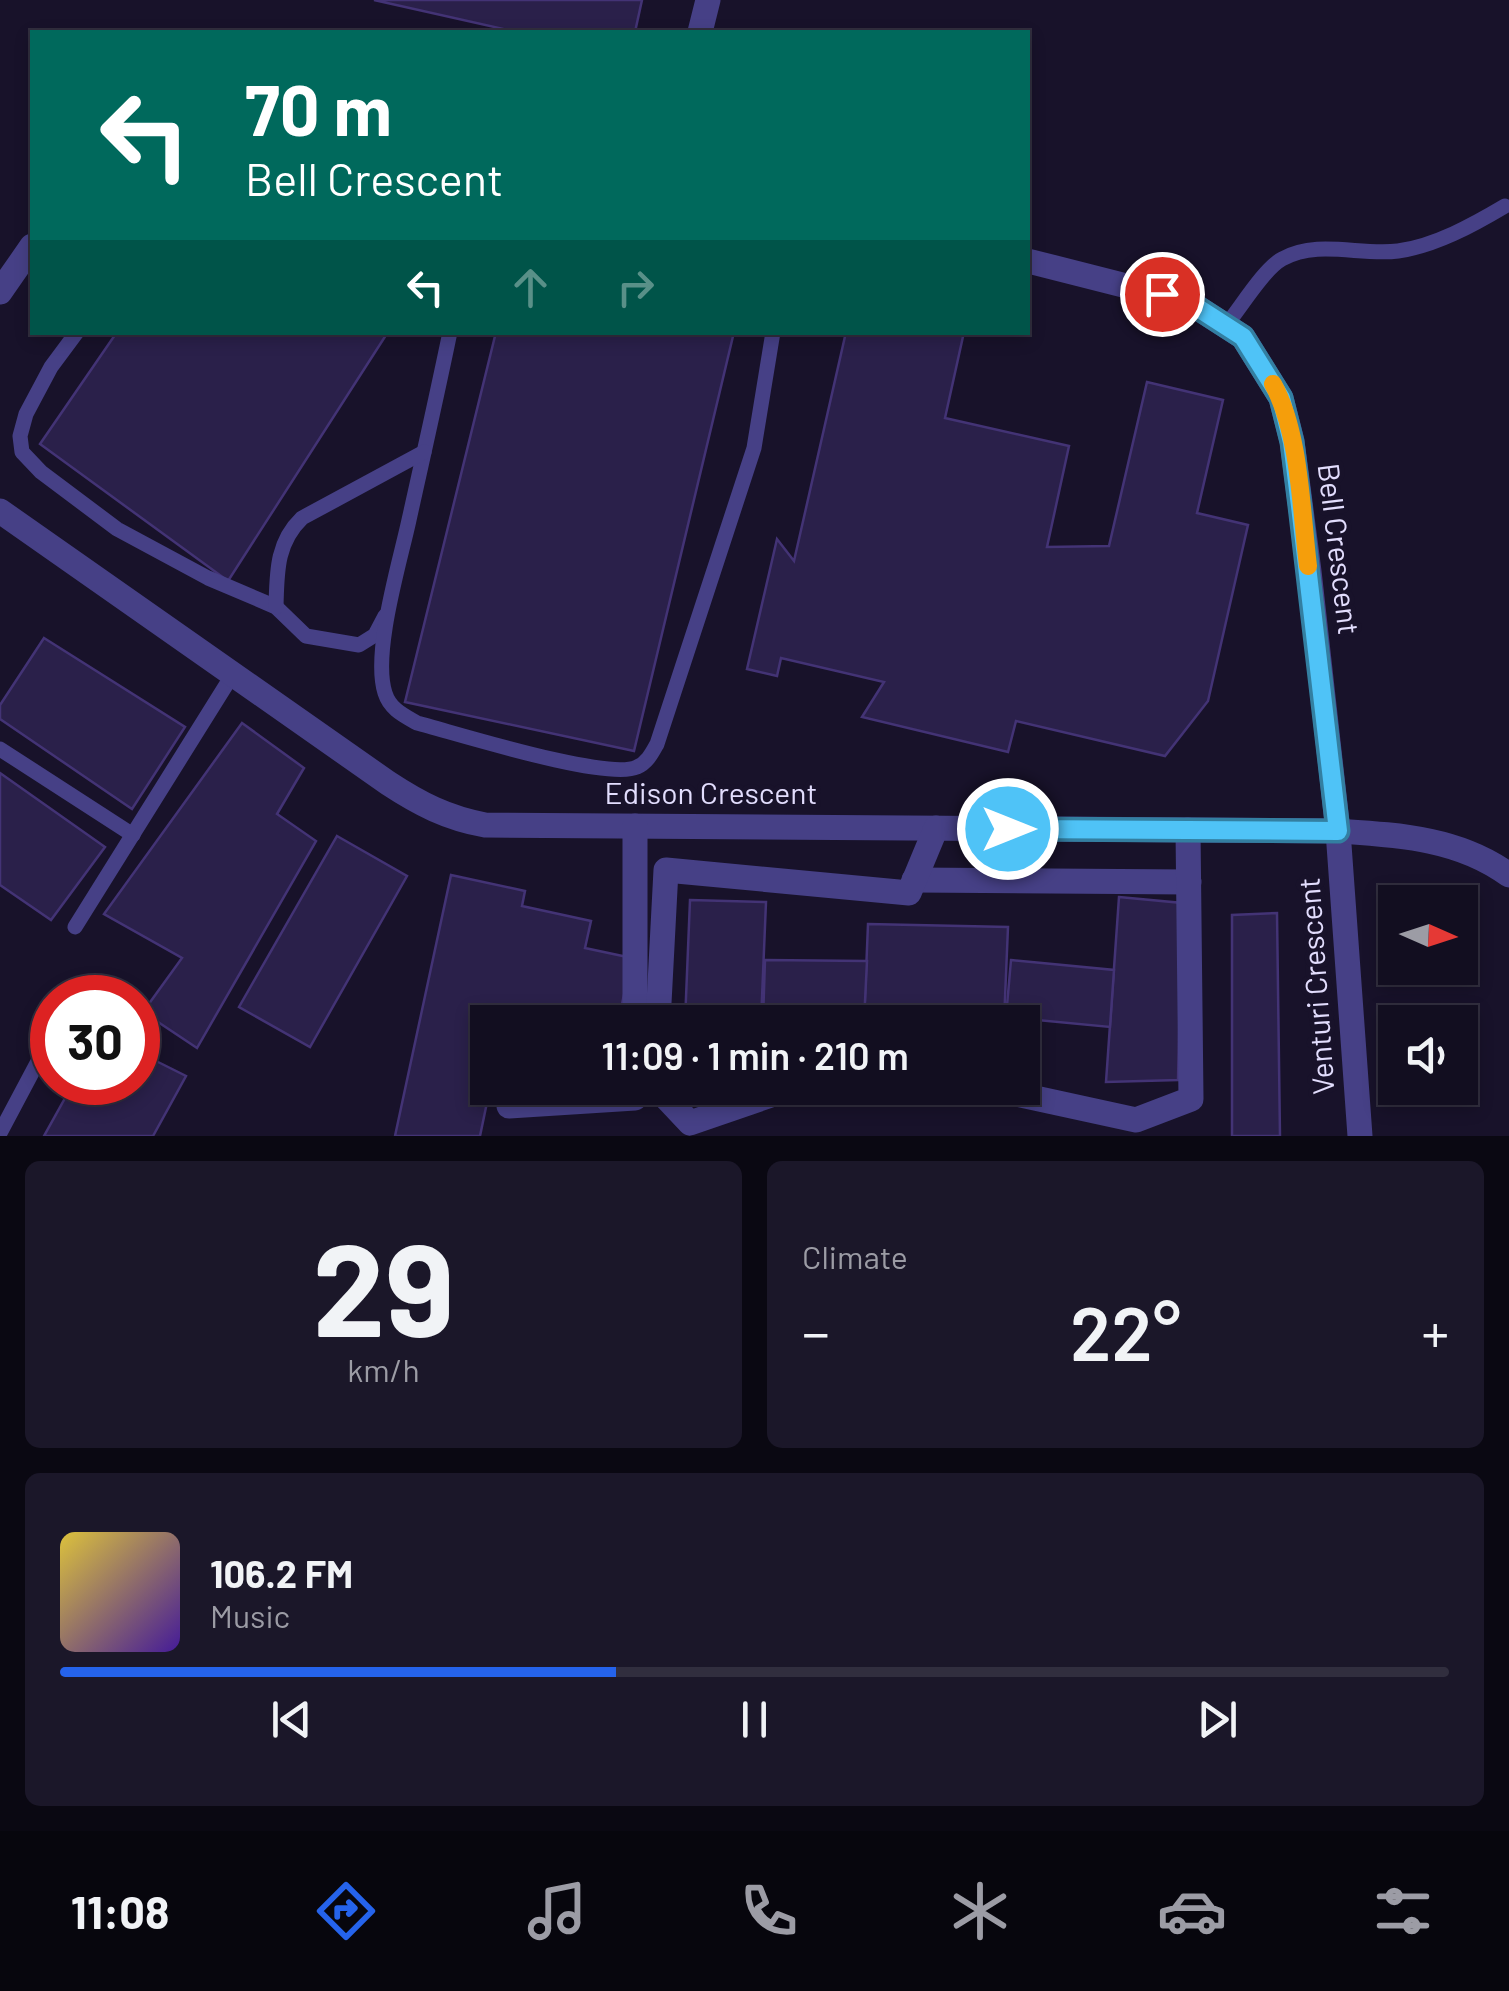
<!DOCTYPE html>
<html lang="en">
<head>
<meta charset="utf-8">
<style>
  body { margin:0; font-family:Barlow,sans-serif; background:#1b1729; color:#f1f3f6; height:100vh; display:flex; flex-direction:column; font-size:38px; white-space:nowrap }
  * { box-sizing:border-box; margin:0 }
  p { font-size:32px; color:#9c9ca5 }
  .icon { flex:none; width:55px; height:55px; fill:none; stroke:currentColor; stroke-width:2; stroke-linecap:round; stroke-linejoin:round }
  .map { position:relative; height:1136px; overflow:hidden }
  .details { display:flex; flex-direction:column; gap:25px; padding:25px; background:#0a0812; flex:1 }
  .details>* { flex:none }
  .banner { position:absolute; left:30px; top:30px; width:1000px; height:305px; border-radius:0px; box-shadow:0 5px 15px #0003,0 0 0 2px #312e3e; background:#00695c; color:#fff; overflow:hidden }
  .needle { width:65px; rotate:93deg }
  .fabs { position:absolute; left:1378px; top:885px; display:grid; gap:20px }
  .fabs a { display:grid; place-items:center; width:100px; height:100px; border-radius:0px; background:#120e20; box-shadow:0 5px 15px #0003,0 0 0 2px #312e3e; font-size:50px }
  .speed { position:absolute; left:30px; top:975px; display:flex; gap:20px; font-size:50px; font-weight:700; text-align:center }
  .speed>* { display:grid; place-content:center; width:130px; height:130px; border-radius:50%; background:#120e20; box-shadow:0 5px 15px #0003,0 0 0 2px #312e3e; line-height:1 }
  .speed .limit { border:15px solid #d22; background:#fff; color:#111 }
  .pin { position:absolute; display:grid; place-items:center; width:85px; height:85px; color:#fff; margin:-42px; border:5px solid #fff; border-radius:50%; box-shadow:0 2px 10px #0007 }
  .me { position:absolute; width:110px; margin:-55px; rotate:90deg; stroke-linejoin:round; filter:drop-shadow(0 0 8px #0008) }
  .turn { display:flex; align-items:center; gap:35px; height:210px; padding:0 50px; font-size:45px }
  .turn .icon { width:130px; height:130px; stroke-width:2.5 }
  .turn b { display:block; font-size:70px; line-height:85px }
  .lanes { display:flex; align-items:center; height:95px; padding:0 50px; background:#0003; justify-content:center; gap:50px; direction:ltr }
  .lanes .off { opacity:.35 }
  .big { font-size:75px; font-weight:600; line-height:1.1 }
  .details .card { flex:1; display:flex; flex-direction:column; justify-content:center; gap:15px; min-width:0; padding:0 35px; border-radius:15px; background:#1b1729 }
  .details .dial { align-items:center; gap:0 }
  .dial b { font-size:130px; line-height:1 }
  .song { display:flex; align-items:center; gap:30px }
  .cover { width:120px; height:120px; border-radius:15px; background:linear-gradient(135deg,hsl(50 70% 55%),hsl(260 70% 35%)) }
  .played { height:10px; border-radius:5px; background:linear-gradient(90deg,#2563eb 40%,#312e3e 40%) }
  .keys { display:flex; justify-content:space-around; direction:ltr }
  .heat { display:flex; justify-content:space-between; align-items:center; font-size:55px; direction:ltr }
  .details .tiles { flex:1; display:grid; gap:25px; grid-template-columns:1fr 1fr }
  .card:last-child { grid-column:span 2 }
  .trip { position:absolute; left:470px; top:1005px; width:570px; height:100px; border-radius:0px; background:#120e20; box-shadow:0 5px 15px #0003,0 0 0 2px #312e3e; font-weight:600; line-height:100px; text-align:center }
  .tab-bar { display:flex; height:160px; justify-content:space-around; align-items:center; background:#07060d; color:#9c9ca5 }
  .tab-bar .icon { width:70px; height:70px }
  .tab-bar .current { color:#2563eb }
  .tab-bar b { font-size:45px; color:#f1f3f6 }
  .map>svg:first-child { display:block }
  .building { fill:#2a204a; stroke:#433375; stroke-width:2.5 }
  .lines { fill:none; stroke-linecap:round; stroke-linejoin:round }
  .lane { stroke:#464086; stroke-width:15 }
  .street { stroke:#464086; stroke-width:25 }
  .route-casing { stroke:#337fa1; stroke-width:25 }
  .route { stroke:#4fc3f7; stroke-width:18 }
  .slow { stroke:#f59e0b; stroke-width:18 }
  .labels { text-anchor:middle; stroke-width:10; stroke-linejoin:round; paint-order:stroke }
  .street-label { font-size:30px; fill:#e2ddfd; stroke:#18122a }
</style>
</head>
<body>
<div class="map">
<svg width="1509" height="1136" viewBox="0 0 1509 1136">
  <rect width="100%" height="100%" fill="#18122a"/>
  <g class="building">
    <polygon points="374,0 642,0 635,32 517,32"/>
    <polygon points="117,332 388,332 228,581 40,444"/>
    <polygon points="496,332 734,332 634,751 405,702"/>
    <polygon points="846,332 964,332 945,418 1069,446 1047,547 1109,546 1147,382 1223,400 1197,513 1248,525 1208,701 1165,756 1016,721 1008,752 862,717 884,682 781,658 777,676 747,669 777,539 794,561"/>
    <polygon points="44,638 185,727 132,809 0,719 0,705"/>
    <polygon points="242,723 304,768 277,814 316,841 197,1048 143,1012 182,958 104,914"/>
    <polygon points="0,773 105,847 51,920 0,885"/>
    <polygon points="337,836 407,876 310,1047 239,1007"/>
    <polygon points="451,875 525,891 522,906 591,921 585,948 632,958 618,1022 488,1022 488,1088 490,1088 480,1136 395,1136"/>
    <polygon points="1119,897 1182,903 1178,1080 1106,1082"/>
    <polygon points="690,900 766,902 761,1022 685,1022"/>
    <polygon points="1277,913 1280,1136 1232,1136 1232,915"/>
    <polygon points="868,924 1008,927 1004,1022 864,1022"/>
    <polygon points="765,960 867,961 864,1022 763,1020"/>
    <polygon points="1011,960 1114,970 1110,1027 1006,1017"/>
    <polygon points="138,1052 186,1076 153,1136 44,1136 74,1082 138,1082"/>
    <polygon points="516,1088 555,1088 553,1096"/>
  </g>
  <g class="lines">
    <g class="lane">
      <path d="M 1227,324 C 1241,307 1264,269 1282,259 C 1318,239 1360,256 1398,251 C 1435,246 1473,225 1505,206"/>
      <polyline points="77,332 51,367 26,414 20,436 22,452 41,472 117,529 208,578 276,607 306,636 359,645 375,635 385,616"/>
      <path d="M 450,332 C 437,395 423,457 409,520 C 400,562 372,653 385,693 C 390,709 403,715 417,723 C 456,733 607,781 637,767 C 647,763 652,753 657,744 L 754,448 L 773,332"/>
      <path d="M 276,607 C 277,573 276,543 302,518 L 424,452"/>
      <polyline points="0,749 133,835"/>
      <polyline points="75,927 233,674"/>
      <polyline points="72,998 78,986"/>
      <polyline points="0,1133 52,1035"/>
    </g>
    <g class="street">
      <polyline points="700,32 708,0"/>
      <polyline points="1028,261 1162,295 1198,308 1243,337 1281,398 1292,441 1309,571 1338,831 1360,1136"/>
      <polyline points="0,292 32,246"/>
      <path d="M 0,511 L 388,783 C 420,804 447,818 485,825 L 1338,831 C 1398,835 1459,838 1509,875"/>
      <polyline points="914,880 1189,882"/>
      <polyline points="635,1022 635,826"/>
      <polyline points="658,1022 666,870 909,893 936,828"/>
      <polyline points="657,1088 690,1123 774,1094 998,1090 1136,1120 1191,1099 1188,830"/>
      <polyline points="509,1106 635,1098 635,1088"/>
    </g>
  </g>
  <g class="lines">
    <g class="route-casing">
      <polyline id="route" points="1008,829 1338,831 1300,506 1292,442 1281,398 1243,337 1198,308 1162,294"/>
    </g>
    <use href="#route" class="route"/>
    <path class="slow" d="M 1273,384 C 1300,433 1301,510 1308,566"/>
  </g>
  <g class="labels">
    <g class="street-label">
      <text transform="translate(1338 549) rotate(83)" y="10">Bell Crescent</text>
      <text x="711" y="804">Edison Crescent</text>
      <text transform="translate(1317 986) rotate(-94)" y="10">Venturi Crescent</text>
    </g>
  </g>
</svg>
<div class="fabs">
<a><svg class="needle" viewBox="-14 -14 28 28"><path d="M0-13l5 13h-10z" fill="#e53935"/><path d="M0 13l5-13h-10z" fill="#9c9ca5"/></svg></a>
<a><svg class="icon" aria-label="sound" viewBox="0 0 24 24"><path d="M4 9h4l5-4v14l-5-4H4zM17 9q2 3 0 6"/></svg></a>
</div>
<div class="speed"><div class="limit">30</div></div>
<div class="pin" style="left:1162px;top:294px;background:#d93025"><svg class="icon" aria-label="arrive" viewBox="0 0 24 24"><path d="M6 21V4h12l-3 4 3 4H6"/></svg></div>
<svg class="me" style="left:1008px;top:829px" viewBox="-20 -20 40 40"><circle r="17" fill="#4fc3f7" stroke="#fff" stroke-width="3"/><path d="M0-11L8 9 0 5-8 9z" fill="#fff"/></svg>
<div class="trip">11:09 · 1 min · 210 m</div>
<div class="banner">
<div class="turn"><svg class="icon" aria-label="left" viewBox="0 0 24 24"><path d="M17 20v-9H6M10 6l-5 5 5 5"/></svg><div><b>70 m</b>Bell Crescent</div></div>
<div class="lanes"><svg class="icon" aria-label="left" viewBox="0 0 24 24"><path d="M17 20v-9H6M10 6l-5 5 5 5"/></svg><svg class="icon off" aria-label="ahead" viewBox="0 0 24 24"><path d="M12 20V5M6 11l6-6 6 6"/></svg><svg class="icon off" aria-label="right" viewBox="0 0 24 24"><path d="M7 20v-9h11M14 6l5 5-5 5"/></svg></div>
</div>
</div>
<section class="details">
<div class="tiles">
<div class="card dial"><b>29</b><p>km/h</p></div>
<div class="card"><p>Climate</p>
<div class="heat"><a>−</a><b class="big">22°</b><a>+</a></div>
</div>
<div class="card">
<div class="song"><i class="cover"></i><div><b>106.2 FM</b><p>Music</p></div></div>
<div class="played"></div>
<div class="keys"><svg class="icon" aria-label="previous" viewBox="0 0 24 24"><path d="M18 5L8 12l10 7zM5 5v14"/></svg><svg class="icon" aria-label="pause" viewBox="0 0 24 24"><path d="M8 5v14M16 5v14"/></svg><svg class="icon" aria-label="next" viewBox="0 0 24 24"><path d="M6 5l10 7-10 7zM19 5v14"/></svg></div>
</div>
</div>
</section>
<nav class="tab-bar">
<b>11:08</b>
<svg class="icon current" aria-label="directions" viewBox="0 0 24 24"><path d="M12 3l9 9-9 9-9-9zM9 14v-3h6M13 9l2 2-2 2"/></svg>
<svg class="icon" aria-label="music" viewBox="0 0 24 24"><path d="M9 18V5l10-2v13"/><circle cx="6" cy="18" r="3"/><circle cx="16" cy="16" r="3"/></svg>
<svg class="icon" aria-label="phone" viewBox="0 0 24 24"><path d="M5 4h4l2 5-3 2q2 4 5 5l2-3 5 2v4C11 20 4 13 5 4z"/></svg>
<svg class="icon" aria-label="climate" viewBox="0 0 24 24"><path d="M12 3v18M4 7l16 10M4 17L20 7"/></svg>
<svg class="icon" aria-label="car" viewBox="0 0 24 24"><path d="M5 17H2v-5l4-1 3-4h7l3 4 3 1v5h-3M9 17h6M6 11h13"/><circle cx="7" cy="17" r="2"/><circle cx="17" cy="17" r="2"/></svg>
<svg class="icon" aria-label="filters" viewBox="0 0 24 24"><path d="M4 7h16M4 17h16"/><circle cx="9" cy="7" r="2"/><circle cx="15" cy="17" r="2"/></svg>
</nav>
</body>
</html>
